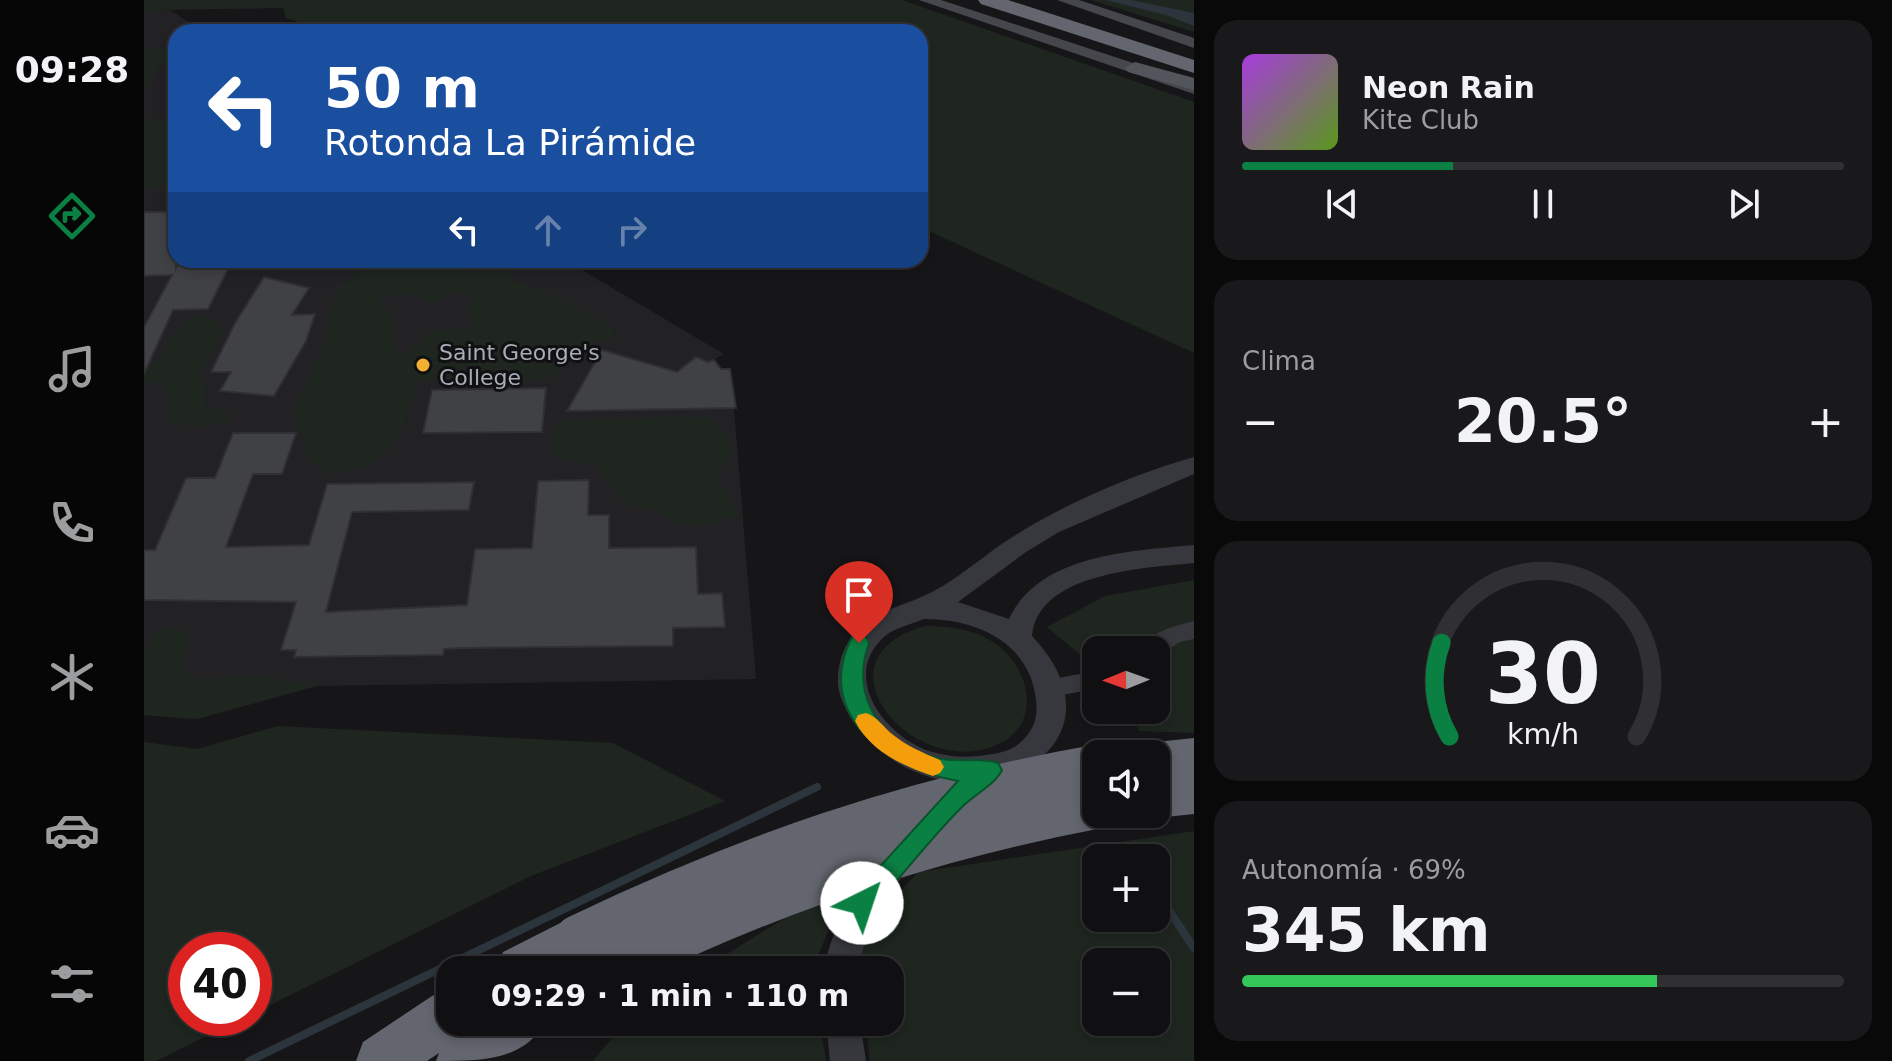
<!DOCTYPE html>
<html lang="es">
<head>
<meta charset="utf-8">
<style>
  body { margin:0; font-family:"DejaVu Sans",sans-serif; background:#19191b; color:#f1f3f6; height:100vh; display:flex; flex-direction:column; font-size:30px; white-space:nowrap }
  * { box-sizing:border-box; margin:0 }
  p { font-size:26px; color:#9c9d9f }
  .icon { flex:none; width:44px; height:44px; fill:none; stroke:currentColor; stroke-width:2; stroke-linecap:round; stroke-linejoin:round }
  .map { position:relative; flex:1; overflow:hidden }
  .panel { display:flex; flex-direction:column; gap:20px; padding:20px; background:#09090a; width:698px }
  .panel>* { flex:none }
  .top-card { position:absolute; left:24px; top:24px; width:760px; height:244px; border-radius:24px; box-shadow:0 4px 12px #0003,0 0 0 2px #303032; background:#1a4fa0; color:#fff; overflow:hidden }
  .needle { width:52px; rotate:269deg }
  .fabs { position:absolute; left:938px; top:636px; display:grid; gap:16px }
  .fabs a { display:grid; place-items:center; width:88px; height:88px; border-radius:16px; background:#101012; box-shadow:0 4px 12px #0003,0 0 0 2px #303032; font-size:40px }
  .speed { position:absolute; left:24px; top:932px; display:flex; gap:16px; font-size:40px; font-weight:700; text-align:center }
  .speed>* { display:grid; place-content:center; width:104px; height:104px; border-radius:50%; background:#101012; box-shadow:0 4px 12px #0003,0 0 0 2px #303032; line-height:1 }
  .speed .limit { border:12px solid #d22; background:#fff; color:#111 }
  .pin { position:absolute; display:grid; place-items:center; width:68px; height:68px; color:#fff; margin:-82px -34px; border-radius:50% 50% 50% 0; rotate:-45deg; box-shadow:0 0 8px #0007 }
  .pin .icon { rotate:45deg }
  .me { position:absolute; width:88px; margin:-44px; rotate:41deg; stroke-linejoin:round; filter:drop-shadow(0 0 6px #0008) }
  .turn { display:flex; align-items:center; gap:28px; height:168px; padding:0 24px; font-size:36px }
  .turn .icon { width:104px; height:104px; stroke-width:2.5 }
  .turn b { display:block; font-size:56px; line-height:68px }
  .lanes { display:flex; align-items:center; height:76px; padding:0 24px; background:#0003; justify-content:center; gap:40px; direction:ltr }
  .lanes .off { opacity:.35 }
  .big { font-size:60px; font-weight:800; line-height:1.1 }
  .panel .card { flex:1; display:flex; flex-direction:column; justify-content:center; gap:12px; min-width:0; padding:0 28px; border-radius:24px; background:#19191b }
  .panel .dial { align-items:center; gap:0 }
  .dial svg { height:208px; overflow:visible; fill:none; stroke:#303032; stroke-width:7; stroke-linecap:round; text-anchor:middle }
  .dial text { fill:#f1f3f6; stroke:none }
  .song { display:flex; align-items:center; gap:24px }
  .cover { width:96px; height:96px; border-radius:12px; background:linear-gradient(135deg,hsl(280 70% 55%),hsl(90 70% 35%)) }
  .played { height:8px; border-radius:4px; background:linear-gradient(90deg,#0b8043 35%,#303032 35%) }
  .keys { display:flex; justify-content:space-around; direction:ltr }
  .heat { display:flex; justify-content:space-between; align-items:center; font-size:44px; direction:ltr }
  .charge { height:12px; border-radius:6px; background:linear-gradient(90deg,#34c759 69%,#303032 0) }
  .trip { position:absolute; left:292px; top:956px; width:468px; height:80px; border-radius:24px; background:#101012; box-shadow:0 4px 12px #0003,0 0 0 2px #303032; font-weight:800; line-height:80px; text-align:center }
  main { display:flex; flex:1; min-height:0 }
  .dock { display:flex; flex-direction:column; width:144px; justify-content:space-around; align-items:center; background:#060607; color:#9c9d9f }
  .dock .icon { width:56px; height:56px }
  .dock .on { color:#0b8043 }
  .dock b { font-size:36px; color:#f1f3f6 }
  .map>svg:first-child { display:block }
  .built { fill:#222225 }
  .green { fill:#1e261f; fill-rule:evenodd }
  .water { fill:#2c353c }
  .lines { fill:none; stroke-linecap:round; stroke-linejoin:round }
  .stream { stroke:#2c353c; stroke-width:8 }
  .building { fill:#404145; stroke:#303034; stroke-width:2 }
  .minor { fill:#37383d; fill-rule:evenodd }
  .tertiary { fill:#37383d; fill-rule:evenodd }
  .secondary { fill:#45474d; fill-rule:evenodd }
  .primary { fill:#53555c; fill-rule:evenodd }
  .motorway { fill:#63666e; fill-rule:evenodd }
  .motorway-bridge { stroke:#63666e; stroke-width:46 }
  .route { fill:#0b8043; stroke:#07532c; stroke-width:2 }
  .slow { fill:#f59e0b }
  .poi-dot { fill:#f2b134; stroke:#111113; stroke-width:3 }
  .labels { text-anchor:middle; stroke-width:6; stroke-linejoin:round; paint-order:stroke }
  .poi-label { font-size:22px; fill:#a8adb8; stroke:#111113; text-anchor:start }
</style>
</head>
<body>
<main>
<nav class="dock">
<b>09:28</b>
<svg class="icon on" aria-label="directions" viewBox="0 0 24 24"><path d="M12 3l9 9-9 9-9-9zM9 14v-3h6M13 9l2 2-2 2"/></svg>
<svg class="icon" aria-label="music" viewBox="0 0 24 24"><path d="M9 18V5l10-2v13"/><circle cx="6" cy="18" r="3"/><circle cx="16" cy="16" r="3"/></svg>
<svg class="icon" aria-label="phone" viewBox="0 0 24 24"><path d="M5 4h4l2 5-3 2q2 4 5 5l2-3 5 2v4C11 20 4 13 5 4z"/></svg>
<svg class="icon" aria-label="climate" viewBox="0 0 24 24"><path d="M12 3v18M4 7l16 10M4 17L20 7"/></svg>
<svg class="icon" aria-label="car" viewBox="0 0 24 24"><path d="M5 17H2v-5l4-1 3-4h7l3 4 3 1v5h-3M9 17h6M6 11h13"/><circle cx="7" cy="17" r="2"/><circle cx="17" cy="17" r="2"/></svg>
<svg class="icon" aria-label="filters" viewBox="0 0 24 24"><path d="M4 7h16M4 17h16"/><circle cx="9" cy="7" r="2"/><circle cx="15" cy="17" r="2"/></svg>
</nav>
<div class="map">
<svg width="1050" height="1061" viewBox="0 0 1050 1061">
  <rect width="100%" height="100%" fill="#161618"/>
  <polygon class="built" points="0,10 26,10 60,32 32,32 32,260 421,260 580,354 544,373 587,372 612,679 172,686 53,719 0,715"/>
  <g class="green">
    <polygon points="0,0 758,0 1050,102 1050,353 776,227 776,32 301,32 158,23 142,18 139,8 0,10"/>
    <polygon points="947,0 1050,0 1050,32"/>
    <polygon points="0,48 29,48 0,89"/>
    <polygon points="32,118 32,186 0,186 0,119"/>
    <path d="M 240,260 L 312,260 L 333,273 L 355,264 L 374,282 L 414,297 L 467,326 L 469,338 C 443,342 427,360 410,378 L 276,380 C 252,441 256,464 182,474 L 160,454 L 158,435 L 149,414 L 179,346 L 193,288 L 216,272 L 241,263 ZM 314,291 L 332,301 L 322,307 L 329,329 C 285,327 287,330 258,358 L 250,344 L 249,317 L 233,295 L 267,294 L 289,304 Z"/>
    <path d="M 57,315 L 77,323 L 77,334 L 54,377 L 61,383 L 60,406 L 83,410 L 85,421 L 65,426 L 27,425 L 20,415 L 27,407 L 25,395 L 17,384 L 0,381 L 0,366 L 14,361 C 25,340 34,322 57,315 Z"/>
    <polygon points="537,417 569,418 590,450 572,478 597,515 547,527 508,510 481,504 455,468 407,454 415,420"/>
    <polygon points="1050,580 1050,733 995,731 985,710 1012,710 1012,650 952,650 952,668 903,627 961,596"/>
    <path d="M 781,626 C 807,626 830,629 852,644 C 888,670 899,727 850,746 C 767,779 666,658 781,626 Z"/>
    <polygon points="35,628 46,637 37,669 54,679 126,677 172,686 53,719 0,715 0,650 14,632"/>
    <polygon points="134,726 469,743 581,801 387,876 110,1013 110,950 42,950 42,1018 99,1018 12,1061 0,1061 0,742 53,749"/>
    <path d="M 1050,831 L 1050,1061 L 726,1061 L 721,1022 L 746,1022 L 746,970 L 717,970 L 716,936 L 774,872 ZM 952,858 L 1012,858 L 1012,918 L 952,918 ZM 952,962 L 1012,962 L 1012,1022 L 952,1022 Z"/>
    <polygon points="707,877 668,970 557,970"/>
    <polygon points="481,1022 676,1022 682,1061 449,1061"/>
  </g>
  <polygon class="water" points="962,0 986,0 1050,13 1050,26 1022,15"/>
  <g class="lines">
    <g class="stream">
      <polyline points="980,846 989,858"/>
      <polyline points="1012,891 1050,948"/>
      <polyline points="105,1061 673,787"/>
    </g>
  </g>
  <g class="building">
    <polygon points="0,212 32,212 32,268 37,260 48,260 84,269 64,309 29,310 0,374 0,327 28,275 0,276"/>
    <polygon points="120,277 165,288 148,315 171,314 162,341 130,396 76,391 87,372 67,372 91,323"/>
    <polygon points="458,350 533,372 552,357 564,362 570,360 577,369 586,369 592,408 423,411"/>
    <polygon points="402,388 398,432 279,433 288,390"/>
    <polygon points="89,433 152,433 138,474 109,474 82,547 165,545 183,484 330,482 325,510 208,512 182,612 323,605 331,549 388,548 394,481 445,480 444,515 465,515 465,548 552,547 554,594 578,593 581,627 529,628 529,646 319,648 300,649 299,655 150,657 152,650 137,650 152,602 0,600 0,550 11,550 42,478 71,478"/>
  </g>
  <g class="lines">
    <g class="minor">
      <path d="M 1050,621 L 1050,639 L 1036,642 L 1012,657 L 1012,650 L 995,650 C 1005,632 1031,626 1050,621 Z"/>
      <polygon points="952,671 952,689 906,697 898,695 895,688 898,681"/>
    </g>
    <g class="tertiary">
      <path d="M 1050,457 L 1050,474 L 915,532 L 882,552 L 814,602 L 865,619 C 895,554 988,551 1050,545 L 1050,563 C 1001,568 894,572 888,636 C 998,752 815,840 721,736 C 709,723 694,700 694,682 C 693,659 705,632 725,620 C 747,606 775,601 797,587 C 821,573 843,553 867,538 C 921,503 988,475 1050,457 ZM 780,619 C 832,619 886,642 892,700 C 894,715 891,728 880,739 C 869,751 857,753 842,755 C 823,758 806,757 788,752 C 741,738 695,676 741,636 C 750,628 768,624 780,619 Z"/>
      <path d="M 753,848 L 764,852 L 768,862 L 727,922 L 713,970 L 679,970 C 689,932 713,863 753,848 Z"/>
      <polygon points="682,1022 716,1022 722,1061 686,1061"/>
    </g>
    <g class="secondary">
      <polygon points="775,0 797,0 1050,83 1050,94"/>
      <polygon points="913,0 935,0 1050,38 1050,48"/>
    </g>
    <polygon class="primary" points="991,62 1050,78 1050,90 984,72 981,68"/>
    <g class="motorway">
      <polygon points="834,0 864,0 1050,60 1050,73 837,4"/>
      <polygon points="1050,738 1050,814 1012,818 1002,814 1012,814 1012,754 994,754 997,748 1012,742"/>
      <polygon points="434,914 451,921 458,938 451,955 425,970 352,970 359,952"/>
      <path d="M 306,988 L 306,1022 L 401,1022 C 380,1061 337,1061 292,1061 L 295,1053 L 283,1061 L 212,1061 L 219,1042 L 288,996 Z"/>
    </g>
    <g class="motorway-bridge">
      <path d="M 434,938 C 603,857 767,800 952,768"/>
      <path d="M 466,970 C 622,892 781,838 952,806"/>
    </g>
  </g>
  <path class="route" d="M 715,635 L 722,637 L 725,643 C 705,697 738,745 793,758 C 813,763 836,757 854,763 L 858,770 C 851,785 829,795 817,808 C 785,840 757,877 727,911 L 718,914 L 710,911 L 706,903 L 710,895 L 814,781 C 745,769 668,715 708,637 Z"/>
  <path class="slow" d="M 722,713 C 734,717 739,727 748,734 C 763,746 779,753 796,760 L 800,767 L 796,773 L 789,776 C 759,766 726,751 711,721 L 714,715 Z"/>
  <circle class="poi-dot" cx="279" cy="365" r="8"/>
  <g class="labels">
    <g class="poi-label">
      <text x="295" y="360">Saint George's<tspan x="295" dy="25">College</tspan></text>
    </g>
  </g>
</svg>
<div class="fabs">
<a><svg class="needle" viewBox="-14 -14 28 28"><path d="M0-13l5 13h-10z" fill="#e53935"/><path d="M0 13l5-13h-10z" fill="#9c9d9f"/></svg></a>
<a><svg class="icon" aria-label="sound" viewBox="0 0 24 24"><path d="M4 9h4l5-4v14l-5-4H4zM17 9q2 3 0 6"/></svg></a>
<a>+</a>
<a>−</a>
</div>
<div class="speed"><div class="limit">40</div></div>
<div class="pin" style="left:715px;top:643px;background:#d93025"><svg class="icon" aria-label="arrive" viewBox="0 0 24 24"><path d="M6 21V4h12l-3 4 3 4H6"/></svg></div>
<svg class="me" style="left:718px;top:903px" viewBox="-20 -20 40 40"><circle r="19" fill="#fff"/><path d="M0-13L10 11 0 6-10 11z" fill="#0b8043"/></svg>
<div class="trip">09:29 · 1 min · 110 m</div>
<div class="top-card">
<div class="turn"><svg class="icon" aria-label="left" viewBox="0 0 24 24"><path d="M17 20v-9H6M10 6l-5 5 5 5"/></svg><div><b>50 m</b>Rotonda La Pirámide</div></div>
<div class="lanes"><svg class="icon" aria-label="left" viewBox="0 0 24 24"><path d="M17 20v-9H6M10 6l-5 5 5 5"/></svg><svg class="icon off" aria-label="ahead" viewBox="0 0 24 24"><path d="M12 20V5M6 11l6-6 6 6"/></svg><svg class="icon off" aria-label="right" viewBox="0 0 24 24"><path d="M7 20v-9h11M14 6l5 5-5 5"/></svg></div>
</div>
</div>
<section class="panel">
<div class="card">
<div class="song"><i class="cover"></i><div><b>Neon Rain</b><p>Kite Club</p></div></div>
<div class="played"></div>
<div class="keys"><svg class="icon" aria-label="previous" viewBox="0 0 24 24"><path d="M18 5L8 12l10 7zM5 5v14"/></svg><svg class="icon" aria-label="pause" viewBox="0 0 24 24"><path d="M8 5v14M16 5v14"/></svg><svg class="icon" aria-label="next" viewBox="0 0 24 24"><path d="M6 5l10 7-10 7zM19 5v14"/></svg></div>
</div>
<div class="card"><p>Clima</p>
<div class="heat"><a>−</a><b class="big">20.5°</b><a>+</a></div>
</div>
<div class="card dial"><svg viewBox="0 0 100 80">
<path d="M14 69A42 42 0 1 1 86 69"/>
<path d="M14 69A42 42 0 0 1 11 33" stroke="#0b8043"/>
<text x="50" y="56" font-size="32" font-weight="700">30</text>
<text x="50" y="72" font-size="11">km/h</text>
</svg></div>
<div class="card"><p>Autonomía · 69%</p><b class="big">345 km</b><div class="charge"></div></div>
</section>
</main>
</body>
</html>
